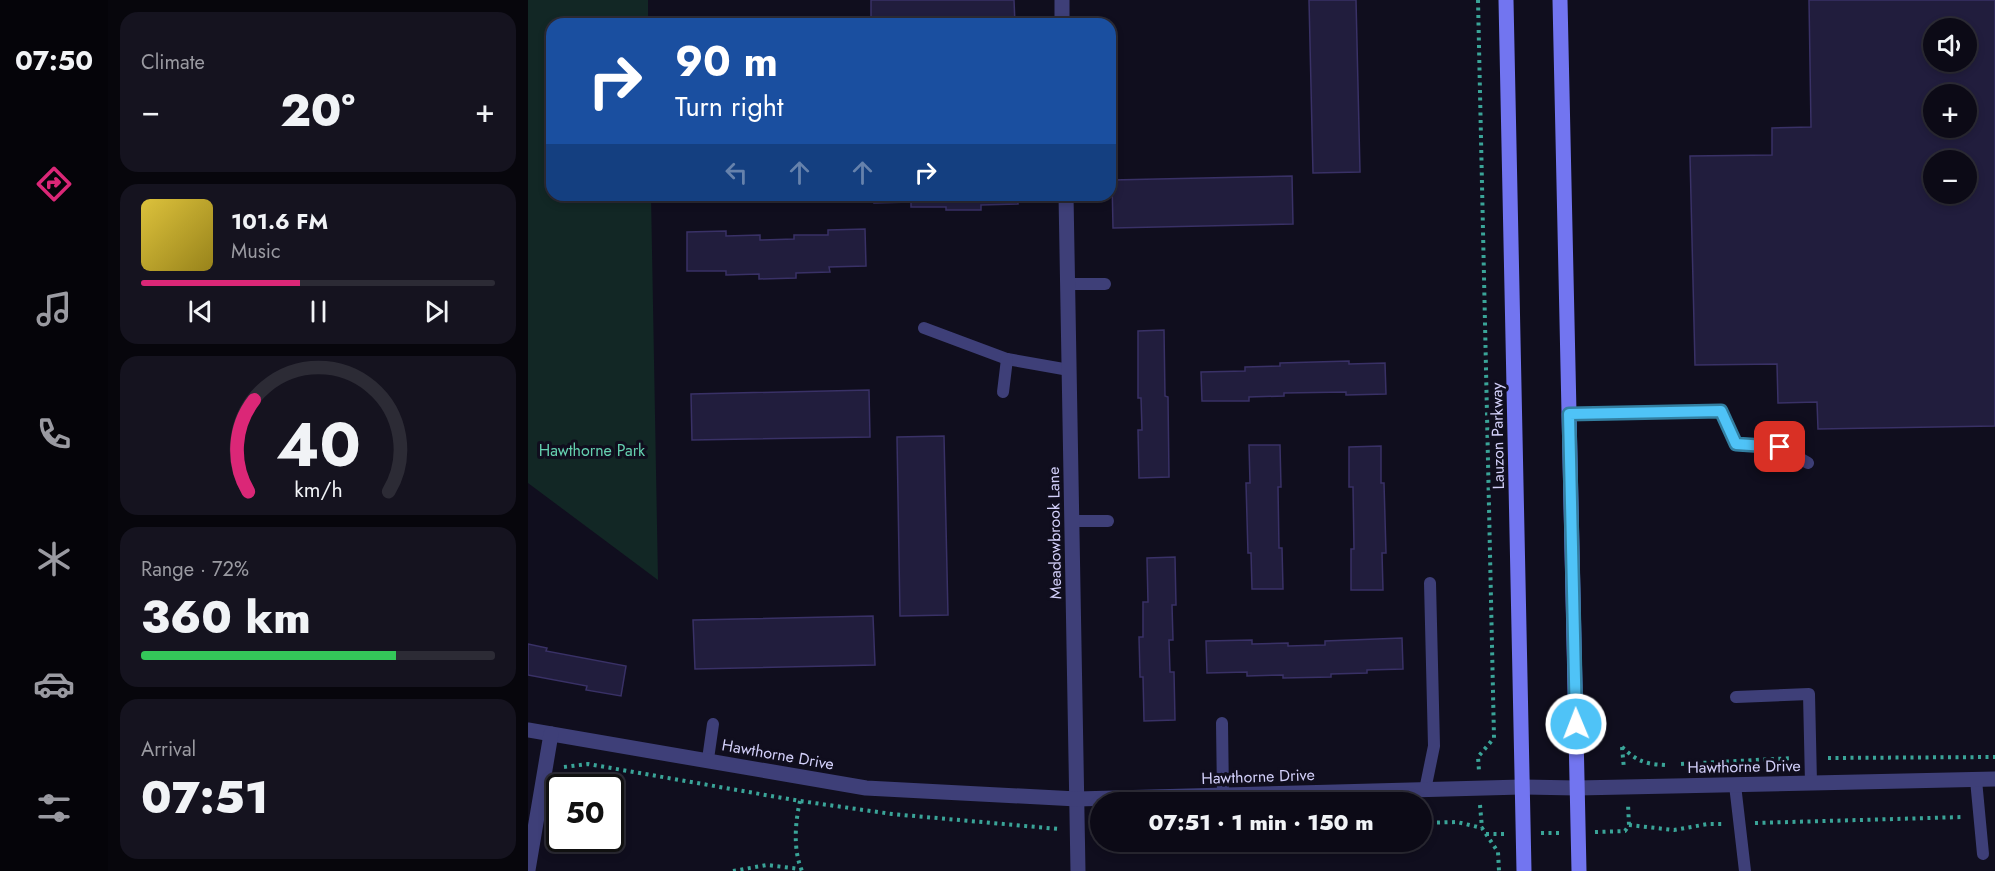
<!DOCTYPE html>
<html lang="en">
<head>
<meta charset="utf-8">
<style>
  body { margin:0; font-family:Jost,sans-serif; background:#15131f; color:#f1f3f6; height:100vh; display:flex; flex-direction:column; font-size:22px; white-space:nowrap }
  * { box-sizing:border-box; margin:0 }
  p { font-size:20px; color:#9a9aa1 }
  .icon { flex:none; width:33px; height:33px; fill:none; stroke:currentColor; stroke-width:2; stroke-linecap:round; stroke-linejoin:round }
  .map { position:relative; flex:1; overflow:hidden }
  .panel { display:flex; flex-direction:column; gap:12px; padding:12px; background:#07060c; width:420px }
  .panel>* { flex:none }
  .top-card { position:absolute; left:18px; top:18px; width:570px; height:183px; border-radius:18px; box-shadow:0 3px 9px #0003,0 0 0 2px #2c2b35; background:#1a4fa0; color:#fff; overflow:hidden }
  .buttons { position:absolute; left:1395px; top:18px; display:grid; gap:12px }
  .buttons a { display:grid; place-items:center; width:54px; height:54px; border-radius:50%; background:#0c0a16; box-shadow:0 3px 9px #0003,0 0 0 2px #2c2b35; font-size:30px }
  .speed { position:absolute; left:18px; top:774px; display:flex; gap:12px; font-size:30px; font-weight:700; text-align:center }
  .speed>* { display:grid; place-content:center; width:78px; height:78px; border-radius:50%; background:#0c0a16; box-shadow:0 3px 9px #0003,0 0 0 2px #2c2b35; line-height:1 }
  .speed .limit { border:3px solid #111; border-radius:9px; background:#fff; color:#111 }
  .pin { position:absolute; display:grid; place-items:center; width:51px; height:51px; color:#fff; margin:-26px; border-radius:12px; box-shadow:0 3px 9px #0006 }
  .me { position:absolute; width:66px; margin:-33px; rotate:359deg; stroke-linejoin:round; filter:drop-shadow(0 0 4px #0008) }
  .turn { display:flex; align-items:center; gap:21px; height:126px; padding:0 30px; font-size:27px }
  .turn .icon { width:78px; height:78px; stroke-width:2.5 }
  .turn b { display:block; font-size:42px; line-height:51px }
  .lanes { display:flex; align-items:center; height:57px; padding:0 30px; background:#0003; justify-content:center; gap:30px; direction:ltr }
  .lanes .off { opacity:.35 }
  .big { font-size:45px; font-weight:800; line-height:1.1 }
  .panel .widget { flex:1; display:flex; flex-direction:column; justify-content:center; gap:9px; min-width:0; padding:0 21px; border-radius:18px; background:#15131f }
  .panel .dial { align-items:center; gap:0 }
  .dial svg { height:156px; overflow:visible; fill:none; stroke:#2c2b35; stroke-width:7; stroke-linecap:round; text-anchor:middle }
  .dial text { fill:#f1f3f6; stroke:none }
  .song { display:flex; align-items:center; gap:18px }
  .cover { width:72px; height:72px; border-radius:9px; background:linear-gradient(135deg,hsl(50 70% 55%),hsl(50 70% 35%)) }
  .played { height:6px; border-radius:3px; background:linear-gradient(90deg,#db2777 45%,#2c2b35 45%) }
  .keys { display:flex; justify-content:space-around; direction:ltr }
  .heat { display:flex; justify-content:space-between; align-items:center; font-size:33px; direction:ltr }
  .charge { height:9px; border-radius:4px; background:linear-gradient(90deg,#34c759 72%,#2c2b35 0) }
  .trip { position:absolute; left:562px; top:792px; width:342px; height:60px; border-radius:30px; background:#0c0a16; box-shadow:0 3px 9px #0003,0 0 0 2px #2c2b35; font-weight:800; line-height:60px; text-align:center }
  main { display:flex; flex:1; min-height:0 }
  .menu { display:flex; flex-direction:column; width:108px; justify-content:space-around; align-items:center; background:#050409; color:#9a9aa1 }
  .menu .icon { width:42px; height:42px }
  .menu .on { color:#db2777 }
  .menu b { font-size:27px; color:#f1f3f6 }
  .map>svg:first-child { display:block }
  .green { fill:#122725 }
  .building { fill:#211d3d; stroke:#393166; stroke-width:1.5; fill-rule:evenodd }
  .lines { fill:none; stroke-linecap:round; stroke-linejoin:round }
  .path { stroke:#3aa498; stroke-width:4; stroke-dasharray:3 4.5; stroke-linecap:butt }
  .service { stroke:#3e3f78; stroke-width:12 }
  .minor { stroke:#3e3f78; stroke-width:15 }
  .secondary { stroke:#7275f0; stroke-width:15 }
  .route-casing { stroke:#337fa1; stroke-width:15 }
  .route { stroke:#4fc3f7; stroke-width:10 }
  .labels { text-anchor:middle; stroke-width:6; stroke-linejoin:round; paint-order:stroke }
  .street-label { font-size:16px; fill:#d3d0fa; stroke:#100e1e }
  .park-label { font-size:16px; fill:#65d1b0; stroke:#100e1e }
</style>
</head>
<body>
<main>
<nav class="menu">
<b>07:50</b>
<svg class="icon on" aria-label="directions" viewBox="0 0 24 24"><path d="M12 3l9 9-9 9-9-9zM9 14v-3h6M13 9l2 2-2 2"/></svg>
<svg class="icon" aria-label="music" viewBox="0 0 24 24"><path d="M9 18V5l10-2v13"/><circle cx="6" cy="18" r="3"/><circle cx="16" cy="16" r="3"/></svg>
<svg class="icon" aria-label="phone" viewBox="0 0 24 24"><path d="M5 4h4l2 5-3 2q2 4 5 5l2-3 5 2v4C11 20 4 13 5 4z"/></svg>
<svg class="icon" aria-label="climate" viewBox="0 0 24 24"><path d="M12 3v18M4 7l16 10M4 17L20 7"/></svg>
<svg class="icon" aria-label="car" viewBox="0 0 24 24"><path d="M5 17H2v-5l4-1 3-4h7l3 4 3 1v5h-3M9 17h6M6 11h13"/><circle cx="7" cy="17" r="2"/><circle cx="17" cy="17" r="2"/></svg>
<svg class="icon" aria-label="filters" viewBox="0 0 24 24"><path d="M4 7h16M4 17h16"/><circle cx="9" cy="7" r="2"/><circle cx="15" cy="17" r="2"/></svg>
</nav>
<section class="panel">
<div class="widget"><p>Climate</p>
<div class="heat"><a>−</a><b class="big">20°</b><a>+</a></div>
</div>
<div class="widget">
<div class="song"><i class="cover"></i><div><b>101.6 FM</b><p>Music</p></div></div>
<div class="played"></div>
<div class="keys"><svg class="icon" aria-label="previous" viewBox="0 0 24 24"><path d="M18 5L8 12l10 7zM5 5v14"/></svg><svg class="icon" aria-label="pause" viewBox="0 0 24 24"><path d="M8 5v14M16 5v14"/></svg><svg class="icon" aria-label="next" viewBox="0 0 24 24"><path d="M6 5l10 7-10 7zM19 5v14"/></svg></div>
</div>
<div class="widget dial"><svg viewBox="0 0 100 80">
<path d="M14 69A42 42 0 1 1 86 69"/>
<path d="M14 69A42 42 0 0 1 17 22" stroke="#db2777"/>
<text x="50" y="56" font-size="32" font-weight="700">40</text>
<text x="50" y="72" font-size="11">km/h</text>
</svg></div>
<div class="widget"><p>Range · 72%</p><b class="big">360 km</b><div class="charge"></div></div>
<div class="widget"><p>Arrival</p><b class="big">07:51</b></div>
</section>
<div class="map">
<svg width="1467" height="871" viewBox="0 0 1467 871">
  <rect width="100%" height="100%" fill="#100e1e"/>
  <polygon class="green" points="0,0 120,0 120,24 24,24 24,195 123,195 130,580 0,483"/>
  <g class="building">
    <polygon points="343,0 486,0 487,24 343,24"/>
    <polygon points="781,0 828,0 832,172 785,173"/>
    <path d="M 1281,0 L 1467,0 L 1467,426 L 1290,429 L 1289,402 L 1250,403 L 1249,364 L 1167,365 L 1162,156 L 1244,155 L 1244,128 L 1283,127 ZM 1406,28 L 1438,28 L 1438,62 L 1406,62 ZM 1406,94 L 1438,94 L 1438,128 L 1406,128 ZM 1406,160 L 1438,160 L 1438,194 L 1406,194 Z"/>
    <polygon points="764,176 765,224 585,228 584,180"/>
    <polygon points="346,195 490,195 490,204 453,205 453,210 418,210 418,207 383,207 383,202 346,203"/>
    <polygon points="337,229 338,266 301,267 302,272 268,273 268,278 231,279 231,274 198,275 198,271 159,271 159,232 198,231 198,236 232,235 232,240 266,239 266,235 300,235 300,230"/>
    <polygon points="636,330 637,396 640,397 641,477 611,478 610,430 614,430 613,398 610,398 610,331"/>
    <polygon points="821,361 821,364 857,363 858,394 818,395 818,392 756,393 756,396 721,397 721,401 674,401 673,372 717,371 717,367 752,366 752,363"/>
    <polygon points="341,390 342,437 164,440 163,394"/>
    <polygon points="416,436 420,615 372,616 369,437"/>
    <polygon points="721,445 752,445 753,487 750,487 751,548 754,548 755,589 724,589 723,553 720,553 718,483 722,483"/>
    <polygon points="853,446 853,483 856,483 858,553 854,553 855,590 823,590 823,549 826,549 825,487 821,487 821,447"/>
    <polygon points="647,557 648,605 644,605 645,640 641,640 642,672 646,672 647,720 616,721 615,677 612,677 611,637 615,637 615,602 620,602 619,558"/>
    <polygon points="345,616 347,665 167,669 165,620"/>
    <polygon points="874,638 875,669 839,670 839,673 803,674 803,677 755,678 755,675 719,676 719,672 679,673 678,641 724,640 724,644 760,643 760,646 797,645 797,641"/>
    <polygon points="0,644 19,648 18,651 98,666 93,696 58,690 59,686 0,675"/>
  </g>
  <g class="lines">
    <g class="path">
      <polyline points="950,0 966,738 950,757 951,771"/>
      <path d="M 1094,747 C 1109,761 1116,764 1137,765"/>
      <polyline points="1094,747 1096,769"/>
      <polyline points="1300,758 1467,757"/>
      <polyline points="1153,764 1265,758"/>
      <polyline points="36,767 60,764 272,801 364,814 531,829"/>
      <path d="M 272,801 C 267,823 265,850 274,871"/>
      <polyline points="952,805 954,828"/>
      <polyline points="894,823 929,822 954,828 970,852 971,871"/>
      <polyline points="1227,823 1436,817"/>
      <polyline points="1101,825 1146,830 1180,824 1196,824"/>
      <polyline points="1067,832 1097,831 1101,825 1100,804"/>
      <polyline points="1013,833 1033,833"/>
      <polyline points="958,834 979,834"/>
      <polyline points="205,871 239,865 272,869"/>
    </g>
    <g class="service">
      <polyline points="539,284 577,284"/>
      <polyline points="396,328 479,359 541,370"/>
      <polyline points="475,392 479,359"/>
      <polyline points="1041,414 1193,411 1208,445 1252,447 1280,463"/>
      <polyline points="544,521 580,521"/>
      <polyline points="1208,697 1281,694 1283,783"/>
      <polyline points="694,723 695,795"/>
      <polyline points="180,759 185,724"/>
      <polyline points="1448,780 1455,854"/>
      <polyline points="1207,785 1217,871"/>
      <polyline points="897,790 906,746 902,583"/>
    </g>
    <g class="minor">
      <polyline points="534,0 534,24"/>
      <polyline points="538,195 550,871"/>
      <polyline points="0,730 338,788 549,799 994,787 1049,788 1467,779"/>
      <polyline points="0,870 23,734"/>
    </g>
    <g class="secondary">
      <polyline points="978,0 996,871"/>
      <polyline points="1032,0 1051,871"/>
    </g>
  </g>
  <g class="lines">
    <g class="route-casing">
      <polyline id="route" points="1048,724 1041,414 1193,411 1208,444 1252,447"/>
    </g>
    <use href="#route" class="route"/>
  </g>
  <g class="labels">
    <g class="street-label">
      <text transform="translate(969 436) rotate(-91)" y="6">Lauzon Parkway</text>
      <text transform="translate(526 533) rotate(-91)" y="6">Meadowbrook Lane</text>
      <text transform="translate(250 754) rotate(10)" y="6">Hawthorne Drive</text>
      <text transform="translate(1216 766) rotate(-1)" y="6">Hawthorne Drive</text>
      <text transform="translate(730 776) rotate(-2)" y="6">Hawthorne Drive</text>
    </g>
    <g class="park-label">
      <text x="64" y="456">Hawthorne Park</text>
    </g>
  </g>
</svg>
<div class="buttons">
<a><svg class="icon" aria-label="sound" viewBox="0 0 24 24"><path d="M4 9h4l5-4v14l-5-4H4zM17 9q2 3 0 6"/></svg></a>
<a>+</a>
<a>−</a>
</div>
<div class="speed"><div class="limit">50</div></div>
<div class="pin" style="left:1252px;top:447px;background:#d93025"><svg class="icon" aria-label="arrive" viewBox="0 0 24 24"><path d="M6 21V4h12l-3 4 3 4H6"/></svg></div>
<svg class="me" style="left:1048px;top:724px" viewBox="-20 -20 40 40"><circle r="17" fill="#4fc3f7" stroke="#fff" stroke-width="3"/><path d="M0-11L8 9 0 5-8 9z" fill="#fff"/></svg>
<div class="trip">07:51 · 1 min · 150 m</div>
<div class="top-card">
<div class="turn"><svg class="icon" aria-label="right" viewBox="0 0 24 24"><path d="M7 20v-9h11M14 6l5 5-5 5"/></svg><div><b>90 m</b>Turn right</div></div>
<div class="lanes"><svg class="icon off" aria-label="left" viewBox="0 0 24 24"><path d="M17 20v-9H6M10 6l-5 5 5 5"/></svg><svg class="icon off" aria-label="ahead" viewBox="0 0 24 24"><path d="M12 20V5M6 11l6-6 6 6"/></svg><svg class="icon off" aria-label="ahead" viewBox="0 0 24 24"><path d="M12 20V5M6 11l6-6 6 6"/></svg><svg class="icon" aria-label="right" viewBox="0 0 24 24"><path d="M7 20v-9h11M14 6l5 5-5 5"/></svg></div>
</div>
</div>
</main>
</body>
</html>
